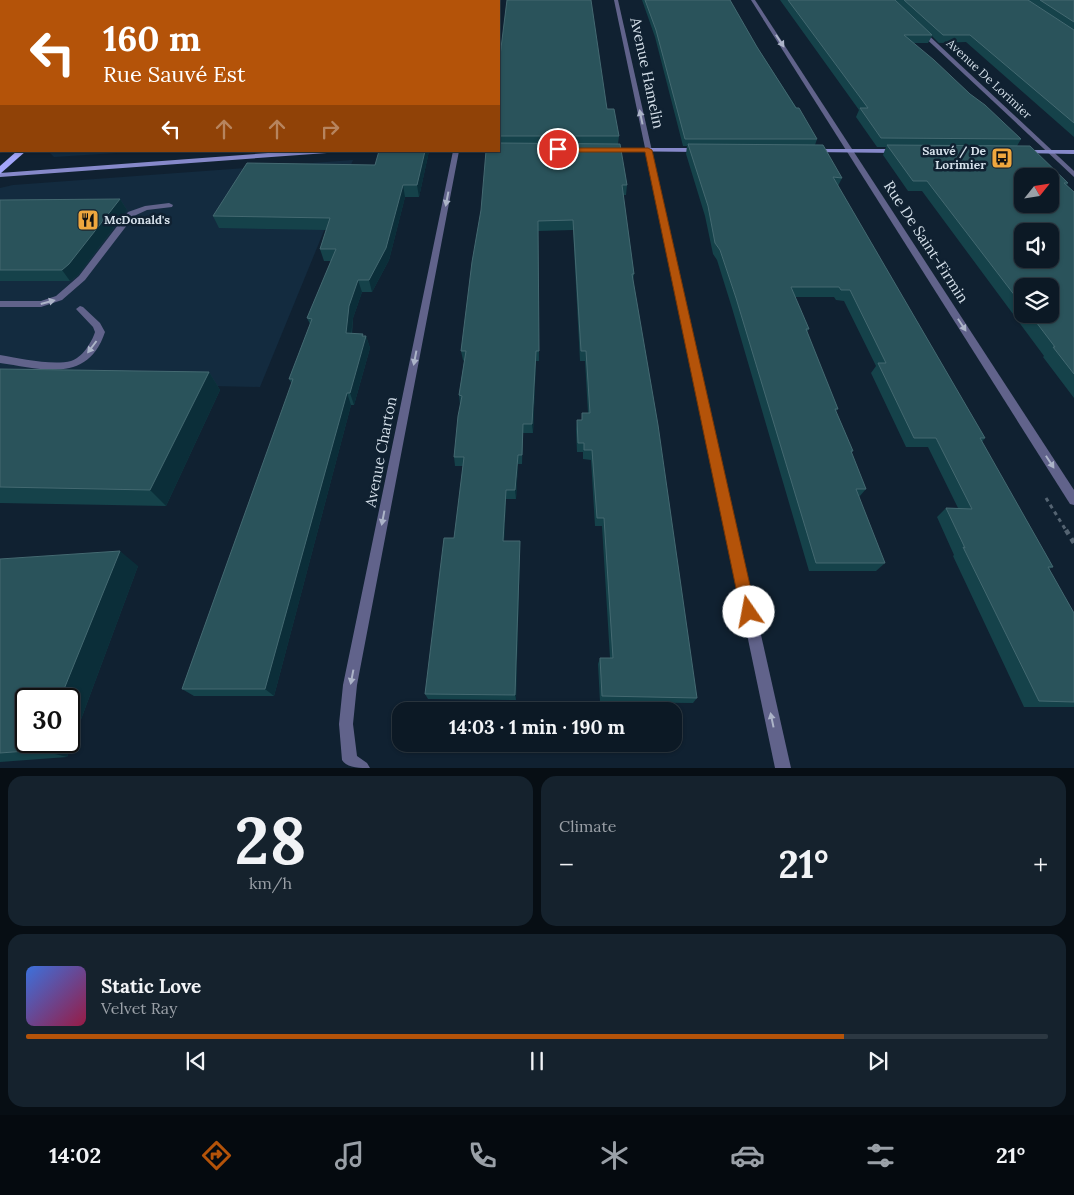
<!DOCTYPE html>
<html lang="en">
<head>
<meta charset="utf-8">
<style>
  body { margin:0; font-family:Lora,serif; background:#15222d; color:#f1f3f6; height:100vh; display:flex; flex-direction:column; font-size:19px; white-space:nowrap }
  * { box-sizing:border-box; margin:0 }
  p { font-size:16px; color:#9aa0a7 }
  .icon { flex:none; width:28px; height:28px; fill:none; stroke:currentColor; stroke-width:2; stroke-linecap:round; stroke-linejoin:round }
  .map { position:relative; height:768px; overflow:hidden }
  .details { display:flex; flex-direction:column; gap:8px; padding:8px; background:#070e14; flex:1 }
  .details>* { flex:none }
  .hud { position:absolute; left:0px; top:0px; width:500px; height:152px; box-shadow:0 1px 4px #0004,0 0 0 1px #2c3842; background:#b45309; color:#fff; overflow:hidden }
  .needle { width:32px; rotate:60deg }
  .controls { position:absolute; left:1014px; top:168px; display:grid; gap:10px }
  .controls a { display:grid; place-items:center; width:45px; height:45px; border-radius:10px; background:#0c1925; box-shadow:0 1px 4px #0004,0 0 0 1px #2c3842; font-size:25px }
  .speed { position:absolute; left:15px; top:688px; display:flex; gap:10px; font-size:25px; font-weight:700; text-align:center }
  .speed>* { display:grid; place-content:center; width:65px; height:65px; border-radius:50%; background:#0c1925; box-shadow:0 1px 4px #0004,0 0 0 1px #2c3842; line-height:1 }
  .speed .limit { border:2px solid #111; border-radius:8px; background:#fff; color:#111 }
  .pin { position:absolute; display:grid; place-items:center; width:42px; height:42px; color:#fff; margin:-21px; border:2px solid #fff; border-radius:50%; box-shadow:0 1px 5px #0007 }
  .me { position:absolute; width:55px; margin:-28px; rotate:348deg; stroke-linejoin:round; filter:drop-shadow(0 0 4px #0008) }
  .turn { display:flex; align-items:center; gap:18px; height:105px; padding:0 20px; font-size:22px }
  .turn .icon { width:65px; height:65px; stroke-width:2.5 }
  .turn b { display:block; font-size:35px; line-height:42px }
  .lanes { display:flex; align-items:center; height:48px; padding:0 20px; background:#0003; justify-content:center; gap:25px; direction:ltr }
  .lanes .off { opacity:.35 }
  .big { font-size:38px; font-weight:700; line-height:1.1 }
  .details .card { flex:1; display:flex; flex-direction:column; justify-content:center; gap:8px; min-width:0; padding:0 18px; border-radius:15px; background:#15222d }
  .details .dial { align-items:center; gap:0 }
  .dial b { font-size:65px; line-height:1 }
  .song { display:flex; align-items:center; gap:15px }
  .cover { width:60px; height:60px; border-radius:8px; background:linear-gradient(135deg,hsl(220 70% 55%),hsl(340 70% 35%)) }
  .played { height:5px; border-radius:2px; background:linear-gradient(90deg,#b45309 80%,#2c3842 80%) }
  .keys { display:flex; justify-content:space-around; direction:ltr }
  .heat { display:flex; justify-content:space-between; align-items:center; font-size:28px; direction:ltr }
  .details .tiles { flex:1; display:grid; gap:8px; grid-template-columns:1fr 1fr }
  .card:last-child { grid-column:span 2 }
  .trip { position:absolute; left:392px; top:702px; width:290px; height:50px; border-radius:15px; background:#0c1925; box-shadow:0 1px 4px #0004,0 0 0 1px #2c3842; font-weight:700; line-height:50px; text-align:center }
  .tabs { display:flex; height:80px; justify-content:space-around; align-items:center; background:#050a0f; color:#9aa0a7 }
  .tabs .icon { width:35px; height:35px }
  .tabs .selected { color:#b45309 }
  .tabs b { font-size:22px; color:#f1f3f6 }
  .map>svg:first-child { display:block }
  .built { fill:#132b3f }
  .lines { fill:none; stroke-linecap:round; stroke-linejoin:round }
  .path-far1 { stroke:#556472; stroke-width:3; stroke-dasharray:4 4; stroke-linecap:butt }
  .path { stroke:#556472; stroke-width:4.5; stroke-dasharray:5 5; stroke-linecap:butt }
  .service { fill:#61638b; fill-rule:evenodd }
  .minor { fill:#61638b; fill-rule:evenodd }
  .secondary { fill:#8689ca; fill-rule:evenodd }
  .primary { fill:#a3a6fa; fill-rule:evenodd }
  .wall { fill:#15424a; fill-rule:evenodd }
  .shaded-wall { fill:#0b2e39 }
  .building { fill:#2a535b; stroke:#446971; fill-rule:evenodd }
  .oneway { fill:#acb4c8 }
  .route { fill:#b45309; stroke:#753606 }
  .labels { text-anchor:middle; stroke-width:5; stroke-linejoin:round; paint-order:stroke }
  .far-street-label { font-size:12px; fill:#d4dfe9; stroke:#102131 }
  .far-poi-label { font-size:12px; font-weight:bold; fill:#d4dfe9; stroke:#102131; text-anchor:end }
  .street-label { font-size:15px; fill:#d4dfe9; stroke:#102131 }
</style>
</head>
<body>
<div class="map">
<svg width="1074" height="768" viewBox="0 0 1074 768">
  <rect width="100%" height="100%" fill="#102131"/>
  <g class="built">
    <polygon points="48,151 148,151 54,157"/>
    <polygon points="353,160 260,387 0,381 0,188 13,185"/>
  </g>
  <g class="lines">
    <polyline class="path-far1" points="1046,498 1067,532"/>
    <polyline class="path" points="1066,530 1074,543"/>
    <g class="service">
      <polygon points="169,203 173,205 172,207 147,210 134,216 85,280 62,300 41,307 0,307 0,301 41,301 56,296 79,276 128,212 145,206"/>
      <path d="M 80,306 L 83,307 L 100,323 L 105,332 C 88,384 42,369 0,363 L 0,355 C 19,358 52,366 71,361 C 82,358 92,342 95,332 L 93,327 L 76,309 Z"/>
    </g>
    <g class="minor">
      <polygon points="614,0 618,0 791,768 775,768"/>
      <polygon points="751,0 755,0 1074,490 1074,505 1070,504"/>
      <polygon points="919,30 923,30 1074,171 1074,177 919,32"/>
      <path d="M 453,151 L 459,151 L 357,685 L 353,724 L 357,756 L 367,763 L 370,768 C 359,768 347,768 342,760 L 339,724 L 343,685 Z"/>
    </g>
    <g class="secondary">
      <polygon points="607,148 700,148 703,150 700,152 605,151 604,150"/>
      <polygon points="812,149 898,149 901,151 898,153 810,152 809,151"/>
      <polygon points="1022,150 1074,150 1074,154 1020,153 1019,152"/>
      <polygon points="296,151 330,151 327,153 0,177 0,173"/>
    </g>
    <polygon class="primary" points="17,151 26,151 0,174 0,166"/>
  </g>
  <g class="wall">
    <polygon points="642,0 730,0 757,47 817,139 815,145 842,178 838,186 985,438 982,442 1053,567 1049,569 1074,613 1074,707 1024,707 953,556 954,555 937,517 946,508 958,508 928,447 906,447 871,373 876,366 844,301 836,300 834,297 795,297 809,329 807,332 838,409 836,411 853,451 851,453 866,489 859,497 885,563 876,571 809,571 732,308 717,260 713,254 705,216 686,154 687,146 683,146 655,37"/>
    <path d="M 780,0 L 1074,0 L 1074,137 L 966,42 L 939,43 L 932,36 L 928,43 L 913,43 L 1021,139 L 1017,146 L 1068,183 L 1067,185 L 1074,192 L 1074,398 L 1043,357 L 1044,356 L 922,191 L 908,191 L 883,155 L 886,147 L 877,147 L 856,117 L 859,110 ZM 1022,286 L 1050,314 L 1022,314 Z"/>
    <polygon points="499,64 619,136 618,144 627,185 626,195 623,195 634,274 633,281 697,698 693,703 600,702 598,664 600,658 610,658 602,526 595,526 591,460 583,459 583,452 577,452 576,429 577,420 582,420 582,413 588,413 585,361 580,361 573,230 538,231 539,361 536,361 533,433 523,433 522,464 518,464 516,499 506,499 504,541 520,549 516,700 428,699 425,694 454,538 463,466 455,466 454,457 460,405 459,395 464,361 463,360 461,351 499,151"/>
    <polygon points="429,151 419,197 405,197 389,260 372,292 362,292 353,318 352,334 363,334 363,336 366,336 370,348 354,405 351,405 274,696 194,696 182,689 292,384 289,379 310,324 307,318 331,261 324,261 320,249 326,230 219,228 213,216 375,165"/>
    <polygon points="120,199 127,210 78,275 70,281 0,281 0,200"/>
    <polygon points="0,369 209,372 220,390 166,506 0,503"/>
    <polygon points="0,559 138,566 67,757 0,762"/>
  </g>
  <g class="shaded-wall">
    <polygon points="11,0 26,0 25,1 12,1"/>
    <polygon points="116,0 141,0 139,1 115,1"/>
    <polygon points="1,86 1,108 0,106 0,87"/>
    <polygon points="425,151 429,151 419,197 417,185"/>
    <polygon points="403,185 405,197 389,260 372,292 369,280"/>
    <polygon points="120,199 127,210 78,275 70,281 62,270"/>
    <polygon points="358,280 362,292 353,318 350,345 346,333 349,306"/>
    <polygon points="363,334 365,340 366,336 370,348 354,405 350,393"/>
    <polygon points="536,351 536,361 533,433 532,424"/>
    <polygon points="209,372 220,390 166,506 150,490"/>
    <polygon points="347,393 351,405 274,696 265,689"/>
    <polygon points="518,455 518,464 516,499 515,490"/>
    <polygon points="506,490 506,499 504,549 503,541"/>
    <polygon points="520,541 520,549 516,700 515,695"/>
    <polygon points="120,551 138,566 67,757 39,750 43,741 69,741 69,699 60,699"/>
  </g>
  <g class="building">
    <polygon points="0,0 14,0 13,1 1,1 1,21 0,24"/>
    <polygon points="58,0 116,0 115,1 55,1"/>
    <polygon points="211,0 452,0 452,1 210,1"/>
    <polygon points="507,0 591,0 607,109 614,109 619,136 499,136 499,64"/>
    <polygon points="645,0 730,0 757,47 796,108 799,108 817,139 685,139 656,30"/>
    <polygon points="788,0 895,0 932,35 904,35 934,60 970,94 985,105 1021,139 881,138 860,108 868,108"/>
    <polygon points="904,0 1028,0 1074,30 1074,123 970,35 943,35"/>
    <polygon points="1040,0 1074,0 1074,22"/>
    <polygon points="0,27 1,27 1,86 0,87"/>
    <polygon points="499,143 620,144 627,185 622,185 634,274 632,274 658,425 697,698 602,696 600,658 613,658 604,518 597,518 592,450 584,450 584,443 578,443 577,420 582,420 582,413 590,413 586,351 581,351 573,220 538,221 539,351 536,351 532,424 523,424 522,455 518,455 515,490 506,490 503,541 520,541 515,695 425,694 444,538 454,538 464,457 454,457 458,416 462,396 459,395 466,351 461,351 472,262 481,210 486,151 499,151"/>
    <polygon points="688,144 823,145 842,178 833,177 985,438 980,438 1053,567 1048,567 1074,613 1074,702 1039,701 963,547 965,548 946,508 972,509 936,438 914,438 878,363 886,363 850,290 841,290 839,287 791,287 809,329 806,329 838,409 835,409 853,451 851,451 866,489 856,489 885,563 816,563 736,298 720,250 715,243 708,206"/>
    <path d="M 887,145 L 1030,146 L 1068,183 L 1064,183 L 1074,192 L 1074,374 L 1053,347 L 1055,347 L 1030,314 L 1050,314 L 1050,286 L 1022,286 L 1022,305 L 927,181 L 913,181 ZM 1022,176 L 1050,176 L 1050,204 L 1022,204 ZM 1022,231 L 1050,231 L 1050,259 L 1022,259 Z"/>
    <polygon points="379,151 425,151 417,185 403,185 386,248 369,280 358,280 349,306 346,333 363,334 362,336 366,336 350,393 347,393 265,689 182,689 293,379 289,379 312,319 307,318 336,249 320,249 330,218 213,216 247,163 375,165"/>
    <polygon points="120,199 69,264 62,270 0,270 0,200"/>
    <polygon points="0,369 209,372 150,490 0,487"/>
    <polygon points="120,551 60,699 26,699 26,741 43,741 39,750 0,753 0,559"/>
  </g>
  <defs><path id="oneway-solid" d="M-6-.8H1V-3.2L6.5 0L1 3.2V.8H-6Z" transform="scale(1.25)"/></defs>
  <g class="oneway">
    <use href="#oneway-solid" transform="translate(780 41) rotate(57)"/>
    <use href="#oneway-solid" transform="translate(641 117) rotate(-102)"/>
    <use href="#oneway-solid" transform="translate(447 199) rotate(101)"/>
    <use href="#oneway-solid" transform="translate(48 302) rotate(-15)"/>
    <use href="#oneway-solid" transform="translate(962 325) rotate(57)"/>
    <use href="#oneway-solid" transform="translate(92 347) rotate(127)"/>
    <use href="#oneway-solid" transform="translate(415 358) rotate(101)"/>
    <use href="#oneway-solid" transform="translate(1050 462) rotate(57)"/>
    <use href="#oneway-solid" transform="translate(383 518) rotate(101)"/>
    <use href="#oneway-solid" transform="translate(352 677) rotate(101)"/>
    <use href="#oneway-solid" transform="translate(772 720) rotate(-102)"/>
  </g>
  <polygon class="route" points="556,148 648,148 652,150 756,612 754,617 749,619 743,617 741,612 645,152 558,152 555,149"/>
  <defs>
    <g id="bus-square" transform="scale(1.125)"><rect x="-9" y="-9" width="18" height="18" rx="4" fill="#efa73e" stroke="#102131"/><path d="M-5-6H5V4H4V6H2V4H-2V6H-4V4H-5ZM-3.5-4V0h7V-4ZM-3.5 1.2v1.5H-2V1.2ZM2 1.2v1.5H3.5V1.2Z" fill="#111"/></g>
    <g id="restaurant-square" transform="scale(1.125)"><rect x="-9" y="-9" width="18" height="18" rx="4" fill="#efa73e" stroke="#102131"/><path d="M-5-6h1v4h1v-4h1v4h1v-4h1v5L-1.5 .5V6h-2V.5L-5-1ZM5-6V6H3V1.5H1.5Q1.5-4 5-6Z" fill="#111"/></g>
  </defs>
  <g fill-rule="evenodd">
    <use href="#bus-square" x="1002" y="158"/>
    <use href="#restaurant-square" x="88" y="220"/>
  </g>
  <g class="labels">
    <g class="far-street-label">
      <text transform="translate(989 79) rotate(43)" y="4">Avenue De Lorimier</text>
    </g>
    <g class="far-poi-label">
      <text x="986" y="155">Sauvé / De<tspan x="986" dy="14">Lorimier</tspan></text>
      <text x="104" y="224" text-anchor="start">McDonald's</text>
    </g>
    <g class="street-label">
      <text transform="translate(647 73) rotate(78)" y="5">Avenue Hamelin</text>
      <text transform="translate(926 242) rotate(57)" y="5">Rue De Saint-Firmin</text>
      <text transform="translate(381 452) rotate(-79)" y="5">Avenue Charton</text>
    </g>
  </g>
</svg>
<div class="controls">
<a><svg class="needle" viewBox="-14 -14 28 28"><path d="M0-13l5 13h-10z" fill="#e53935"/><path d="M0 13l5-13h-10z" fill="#9aa0a7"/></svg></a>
<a><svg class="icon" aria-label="sound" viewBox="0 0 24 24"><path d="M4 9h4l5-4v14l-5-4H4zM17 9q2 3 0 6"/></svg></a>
<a><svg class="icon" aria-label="layers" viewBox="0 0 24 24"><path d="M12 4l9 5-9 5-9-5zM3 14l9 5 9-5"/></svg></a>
</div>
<div class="speed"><div class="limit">30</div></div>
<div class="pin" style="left:558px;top:149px;background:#d93025"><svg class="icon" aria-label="arrive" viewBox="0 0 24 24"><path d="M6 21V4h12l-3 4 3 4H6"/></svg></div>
<svg class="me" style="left:749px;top:612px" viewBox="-20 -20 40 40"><circle r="19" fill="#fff"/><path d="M0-13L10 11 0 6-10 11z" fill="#b45309"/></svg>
<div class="trip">14:03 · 1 min · 190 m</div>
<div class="hud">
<div class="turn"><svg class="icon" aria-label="left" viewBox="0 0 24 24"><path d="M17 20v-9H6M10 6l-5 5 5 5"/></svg><div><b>160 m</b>Rue Sauvé Est</div></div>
<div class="lanes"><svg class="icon" aria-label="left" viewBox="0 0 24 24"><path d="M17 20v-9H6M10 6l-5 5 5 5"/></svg><svg class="icon off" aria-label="ahead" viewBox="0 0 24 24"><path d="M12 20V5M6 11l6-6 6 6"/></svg><svg class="icon off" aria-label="ahead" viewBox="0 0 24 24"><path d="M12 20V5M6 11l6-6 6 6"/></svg><svg class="icon off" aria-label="right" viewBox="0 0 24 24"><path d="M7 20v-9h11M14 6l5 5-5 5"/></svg></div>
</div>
</div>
<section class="details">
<div class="tiles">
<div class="card dial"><b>28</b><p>km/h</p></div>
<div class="card"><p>Climate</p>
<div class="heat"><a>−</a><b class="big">21°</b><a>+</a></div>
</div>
<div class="card">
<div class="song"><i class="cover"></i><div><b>Static Love</b><p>Velvet Ray</p></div></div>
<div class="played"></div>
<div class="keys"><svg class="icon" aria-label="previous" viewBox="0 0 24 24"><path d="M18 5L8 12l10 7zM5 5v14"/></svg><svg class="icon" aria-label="pause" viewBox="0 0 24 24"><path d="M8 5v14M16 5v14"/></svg><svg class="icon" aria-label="next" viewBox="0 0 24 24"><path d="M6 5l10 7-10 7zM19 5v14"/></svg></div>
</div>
</div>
</section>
<nav class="tabs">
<b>14:02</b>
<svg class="icon selected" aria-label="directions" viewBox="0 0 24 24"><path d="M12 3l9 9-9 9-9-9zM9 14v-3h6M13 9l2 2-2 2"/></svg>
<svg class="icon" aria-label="music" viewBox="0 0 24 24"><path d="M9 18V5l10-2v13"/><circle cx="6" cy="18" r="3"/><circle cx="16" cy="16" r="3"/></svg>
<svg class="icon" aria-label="phone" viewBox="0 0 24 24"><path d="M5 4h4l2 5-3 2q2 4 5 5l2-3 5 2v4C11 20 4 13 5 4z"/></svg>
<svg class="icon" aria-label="climate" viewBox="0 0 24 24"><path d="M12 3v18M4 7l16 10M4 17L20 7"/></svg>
<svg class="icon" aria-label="car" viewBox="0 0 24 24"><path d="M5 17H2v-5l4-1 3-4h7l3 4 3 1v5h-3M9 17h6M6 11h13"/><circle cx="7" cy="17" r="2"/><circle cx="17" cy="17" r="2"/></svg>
<svg class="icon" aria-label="filters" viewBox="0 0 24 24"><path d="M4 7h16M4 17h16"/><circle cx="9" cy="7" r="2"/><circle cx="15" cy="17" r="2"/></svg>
<b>21°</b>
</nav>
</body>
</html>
